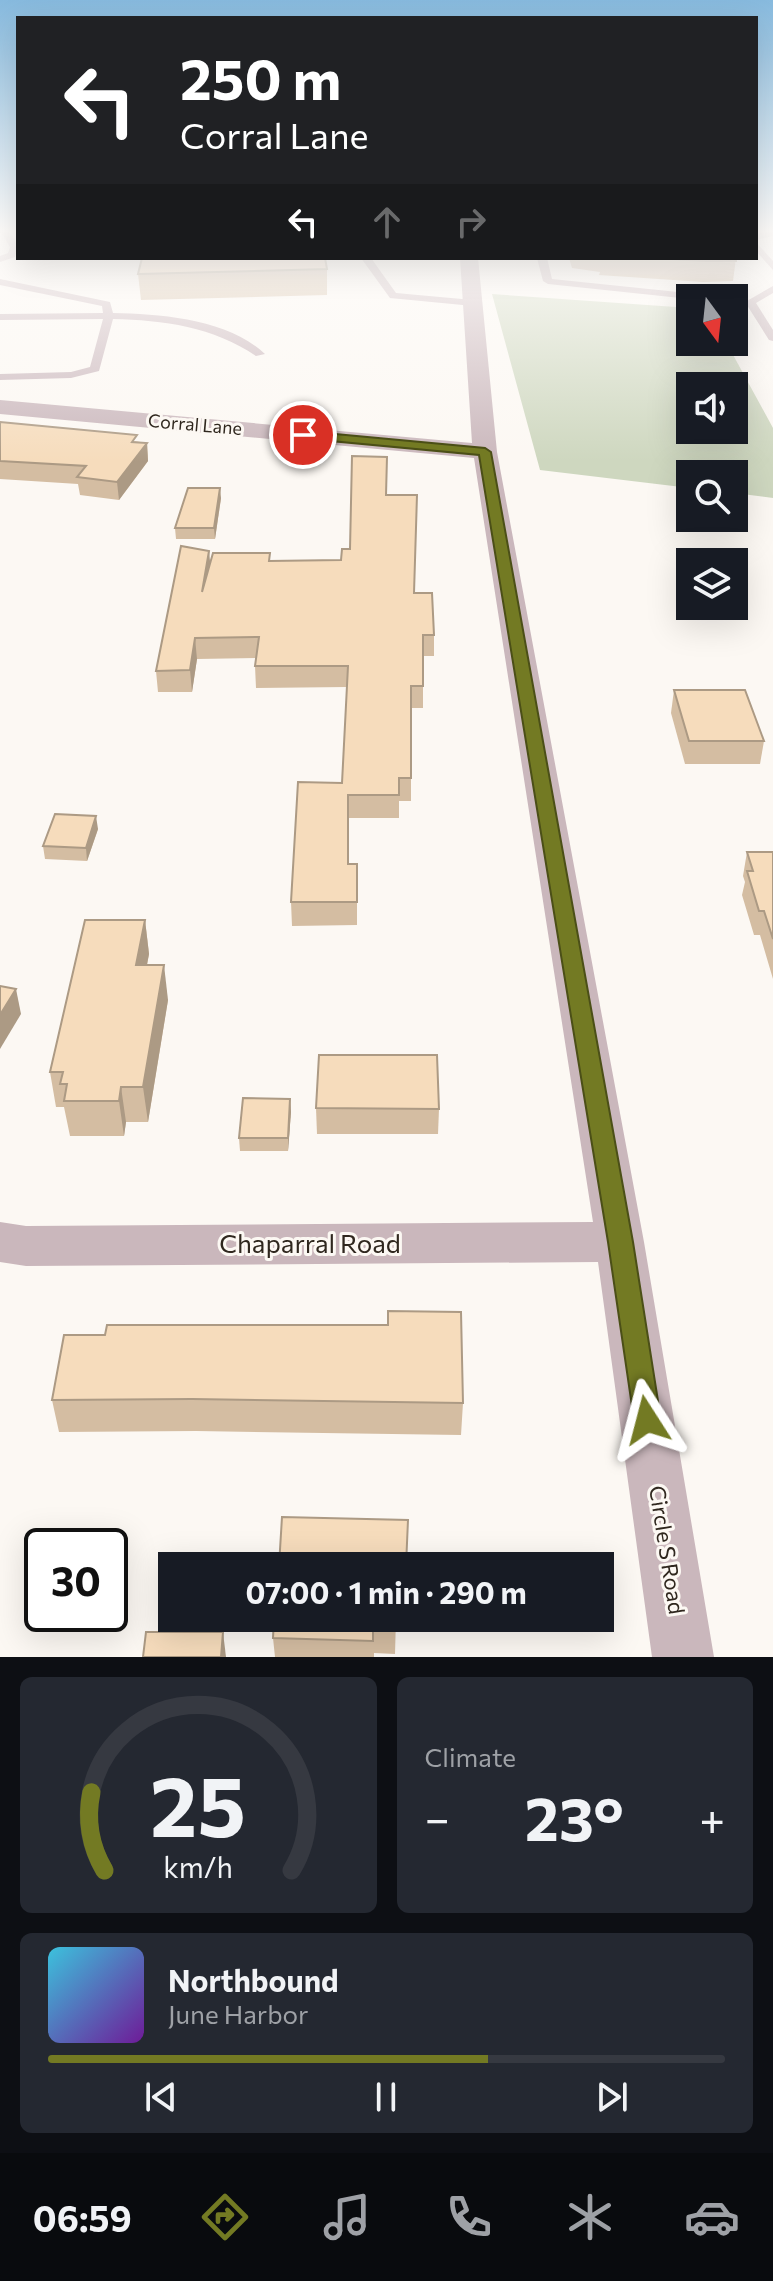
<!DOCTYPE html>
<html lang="en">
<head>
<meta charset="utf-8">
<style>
  body { margin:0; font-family:Commissioner,sans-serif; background:#242831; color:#f1f3f6; height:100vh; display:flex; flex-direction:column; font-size:30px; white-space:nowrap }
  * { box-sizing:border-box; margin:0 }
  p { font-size:26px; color:#9ea1a6 }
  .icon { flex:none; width:44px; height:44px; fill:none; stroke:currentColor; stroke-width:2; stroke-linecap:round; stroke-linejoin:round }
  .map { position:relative; height:1657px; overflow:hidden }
  .panel { display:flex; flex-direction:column; gap:20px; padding:20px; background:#0d0f14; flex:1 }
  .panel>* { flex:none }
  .top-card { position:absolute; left:16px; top:16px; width:742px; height:244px; border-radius:0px; box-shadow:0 8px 32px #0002; background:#202124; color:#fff; overflow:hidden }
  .needle { width:52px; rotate:165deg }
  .fabs { position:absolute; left:676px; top:284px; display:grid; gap:16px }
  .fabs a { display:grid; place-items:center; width:72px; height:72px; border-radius:0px; background:#171b24; box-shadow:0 8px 32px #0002; font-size:40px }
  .speed { position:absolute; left:24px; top:1528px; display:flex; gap:16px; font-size:40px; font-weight:700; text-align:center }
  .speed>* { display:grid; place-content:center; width:104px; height:104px; border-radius:50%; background:#171b24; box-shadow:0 8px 32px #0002; line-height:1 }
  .speed .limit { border:4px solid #111; border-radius:12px; background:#fff; color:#111 }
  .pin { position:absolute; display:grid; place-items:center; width:68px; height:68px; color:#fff; margin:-34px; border:4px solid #fff; border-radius:50%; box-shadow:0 2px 8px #0007 }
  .me { position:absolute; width:88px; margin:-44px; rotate:351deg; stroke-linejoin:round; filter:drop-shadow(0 0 6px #0008) }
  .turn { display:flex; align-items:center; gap:28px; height:168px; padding:0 32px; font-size:36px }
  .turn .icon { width:104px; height:104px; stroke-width:2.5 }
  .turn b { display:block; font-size:56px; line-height:68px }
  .lanes { display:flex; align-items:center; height:76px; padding:0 32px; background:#0003; justify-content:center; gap:40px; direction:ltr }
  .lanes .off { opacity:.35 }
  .big { font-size:60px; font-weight:700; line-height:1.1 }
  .panel .widget { flex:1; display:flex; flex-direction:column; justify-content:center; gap:12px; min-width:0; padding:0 28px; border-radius:12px; background:#242831 }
  .panel .dial { align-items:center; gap:0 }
  .dial svg { height:208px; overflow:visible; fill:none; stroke:#363941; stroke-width:7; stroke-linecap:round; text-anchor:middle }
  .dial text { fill:#f1f3f6; stroke:none }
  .song { display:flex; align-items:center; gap:24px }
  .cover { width:96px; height:96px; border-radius:12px; background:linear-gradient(135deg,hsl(190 70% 55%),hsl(280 70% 35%)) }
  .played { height:8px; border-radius:4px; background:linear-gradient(90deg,#737a23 65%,#363941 65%) }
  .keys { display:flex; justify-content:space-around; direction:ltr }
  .heat { display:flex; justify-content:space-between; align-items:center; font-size:44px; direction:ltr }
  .panel .tiles { flex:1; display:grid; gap:20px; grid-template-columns:1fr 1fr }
  .widget:last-child { grid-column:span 2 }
  .trip { position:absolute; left:158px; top:1552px; width:456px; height:80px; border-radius:0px; background:#171b24; box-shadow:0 8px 32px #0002; font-weight:700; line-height:80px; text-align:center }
  .dock { display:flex; height:128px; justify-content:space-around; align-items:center; background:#090b0e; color:#9ea1a6 }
  .dock .icon { width:56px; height:56px }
  .dock .on { color:#737a23 }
  .dock b { font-size:36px; color:#f1f3f6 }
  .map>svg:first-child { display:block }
  .green { fill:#ced7bf; fill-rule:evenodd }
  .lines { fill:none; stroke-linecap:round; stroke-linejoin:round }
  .service { fill:#cab7bc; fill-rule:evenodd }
  .minor { fill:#cab7bc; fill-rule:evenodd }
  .wall { fill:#d4bda2 }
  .shaded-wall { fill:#ac9a84 }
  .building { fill:#f6dcbc; stroke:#ac9a84; stroke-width:2 }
  .route { fill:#737a23; stroke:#4b4f17; stroke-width:2 }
  .labels { text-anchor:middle; stroke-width:6; stroke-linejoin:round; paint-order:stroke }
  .far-street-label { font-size:18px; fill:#2f271e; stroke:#fcf8f3 }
  .street-label { font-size:22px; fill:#2f271e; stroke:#fcf8f3 }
  .near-street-label { font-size:26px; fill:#2f271e; stroke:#fcf8f3 }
</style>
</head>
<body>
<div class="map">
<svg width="773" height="1657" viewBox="0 0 773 1657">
  <rect width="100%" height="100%" fill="#fcf8f3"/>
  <path class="green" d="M 492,294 L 690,308 L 690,342 L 726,342 L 773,428 L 773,498 L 734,493 L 734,474 L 690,474 L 690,488 L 540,470 ZM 690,386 L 734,386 L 734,430 L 690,430 Z"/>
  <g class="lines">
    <g class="service">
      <polygon points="0,230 8,230 18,245 15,257 0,262 0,256 8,253 10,247"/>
      <polygon points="773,230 773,236 756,240 756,234"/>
      <polygon points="756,242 773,261 773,270 756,251"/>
      <polygon points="361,258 371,258 396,293 473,300 478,303 473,306 390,298"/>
      <polygon points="537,258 547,258 552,279 707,295 712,298 690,299 548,284 543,281"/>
      <path d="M 0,279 L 110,302 L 113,313 C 162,314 228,319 265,354 L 256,356 C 214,327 163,320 113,319 L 99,371 L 71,378 L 0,380 L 0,374 L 71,372 L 90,367 L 103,319 L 0,320 L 0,314 L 103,313 L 102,306 L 0,285 Z"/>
      <polygon points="773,286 773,293 756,303 773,330 773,341 769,340 745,302"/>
    </g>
    <polygon class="minor" points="460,258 478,258 497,452 644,1242 714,1657 652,1657 598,1262 26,1266 0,1262 0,1222 26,1226 593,1222 474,458 0,414 0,400 472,443"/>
  </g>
  <g class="wall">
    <polygon points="569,258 736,258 733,281 703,282 599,275 600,272 572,268"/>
    <polygon points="327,269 327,295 141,300 138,274"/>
    <polygon points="0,422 147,443 148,461 119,500 80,495 78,484 0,479"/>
    <polygon points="387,495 414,593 434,635 434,656 423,656 423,708 411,708 411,801 399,801 399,818 349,818 349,864 357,864 357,925 292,926 291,902 342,783 347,687 256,688 255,666 256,658 197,659 192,692 158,692 156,671 210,564 270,561 341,560"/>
    <polygon points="221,498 215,539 176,539 175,528"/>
    <polygon points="674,690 764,741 760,764 685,764 671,713"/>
    <polygon points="98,829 87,861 45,859 43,846"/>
    <polygon points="747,852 773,852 773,979 760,935 754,935 742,895 745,882 743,876"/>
    <polygon points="145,920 149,954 147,965 168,1000 148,1122 126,1122 124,1136 70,1136 64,1107 56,1107 50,1072"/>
    <polygon points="290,1099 291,1112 288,1151 240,1151 239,1138"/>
    <polygon points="316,1108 439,1109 438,1134 317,1134"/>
    <polygon points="64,1335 463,1403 461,1435 196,1431 59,1432 52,1400"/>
    <polygon points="396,1618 395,1654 374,1653 374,1657 275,1657 273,1638"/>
  </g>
  <g class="shaded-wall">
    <polygon points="147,443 148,461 119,500 117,482"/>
    <polygon points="220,488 221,498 215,539 214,528"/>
    <polygon points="209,551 211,571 202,592"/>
    <polygon points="195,638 197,659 192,692 190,670"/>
    <polygon points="96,816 98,829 87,861 86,848"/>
    <polygon points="145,920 149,954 140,1000 136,965"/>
    <polygon points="164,965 168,1000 148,1122 143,1087"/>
    <polygon points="16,989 21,1014 0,1049 0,1015"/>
    <polygon points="121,1087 126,1122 124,1136 119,1101"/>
    <polygon points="290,1099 291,1112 288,1151 288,1138"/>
    <polygon points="223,1632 226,1657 221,1657"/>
  </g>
  <g class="building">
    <polygon points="142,258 325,258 327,269 138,274"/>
    <polygon points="654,258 736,258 736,261 706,261"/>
    <polygon points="0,422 137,435 132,442 147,443 117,482 77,477 86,466 0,461"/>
    <polygon points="352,456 387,457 386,495 417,495 414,593 432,593 434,635 423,635 423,686 411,686 411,778 399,778 399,795 348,795 348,864 357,864 357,902 291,902 298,782 342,783 348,666 255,666 259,637 195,638 190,670 156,671 181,546 209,551 202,592 213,553 270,553 269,561 341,560 342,549 350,549"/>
    <polygon points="188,488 220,488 214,528 175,528"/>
    <polygon points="674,690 745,690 764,741 689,741"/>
    <polygon points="55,814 96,816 86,848 43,846"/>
    <polygon points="747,852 773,852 773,939 764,911 759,911 747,871 753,871"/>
    <polygon points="85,920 145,920 136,965 164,965 143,1087 121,1087 119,1101 64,1101 67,1084 60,1084 63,1072 50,1072"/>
    <polygon points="0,986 16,989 0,1015"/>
    <polygon points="319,1055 437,1055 439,1109 316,1108"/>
    <polygon points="243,1098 290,1099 288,1138 239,1138"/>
    <polygon points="388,1311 461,1312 463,1403 192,1399 52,1400 64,1335 105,1335 107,1325 388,1325"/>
    <polygon points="282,1517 408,1520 406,1566 279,1566"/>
    <polygon points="274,1618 396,1618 395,1630 373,1628 373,1641 273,1638"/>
    <polygon points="146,1632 223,1632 221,1657 143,1657"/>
  </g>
  <linearGradient id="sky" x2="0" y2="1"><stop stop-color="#87bade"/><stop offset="0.5" stop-color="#fefcfa"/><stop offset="1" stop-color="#fefcfa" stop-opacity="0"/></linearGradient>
  <rect width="773" height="462" fill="url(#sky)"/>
  <polygon class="route" points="303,431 485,448 491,452 633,1242 661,1420 657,1429 647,1432 638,1429 634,1420 608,1242 479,455 299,438 299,432"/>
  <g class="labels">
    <g class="far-street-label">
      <text transform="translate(195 425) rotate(5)" y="6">Corral Lane</text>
    </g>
    <g class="street-label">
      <text transform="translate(667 1550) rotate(81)" y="8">Circle S Road</text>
    </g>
    <g class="near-street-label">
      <text x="310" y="1253">Chaparral Road</text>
    </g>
  </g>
</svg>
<div class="fabs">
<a><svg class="needle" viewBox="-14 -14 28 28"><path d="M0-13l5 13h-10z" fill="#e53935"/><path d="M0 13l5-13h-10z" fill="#9ea1a6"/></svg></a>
<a><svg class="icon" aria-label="sound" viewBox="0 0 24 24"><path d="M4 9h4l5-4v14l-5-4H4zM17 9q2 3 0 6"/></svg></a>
<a><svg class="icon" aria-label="search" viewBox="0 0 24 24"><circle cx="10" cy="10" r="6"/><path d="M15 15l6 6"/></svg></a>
<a><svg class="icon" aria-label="layers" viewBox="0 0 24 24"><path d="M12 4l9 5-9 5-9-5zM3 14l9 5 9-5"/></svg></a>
</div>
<div class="speed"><div class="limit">30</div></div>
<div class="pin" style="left:303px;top:435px;background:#d93025"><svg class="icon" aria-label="arrive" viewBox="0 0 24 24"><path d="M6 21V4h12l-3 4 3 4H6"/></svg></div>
<svg class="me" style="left:647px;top:1420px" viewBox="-20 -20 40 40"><path d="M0-17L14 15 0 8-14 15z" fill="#737a23" stroke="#fff" stroke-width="4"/></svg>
<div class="trip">07:00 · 1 min · 290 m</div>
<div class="top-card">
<div class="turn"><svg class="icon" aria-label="left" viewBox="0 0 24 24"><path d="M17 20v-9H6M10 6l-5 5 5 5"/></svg><div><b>250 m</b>Corral Lane</div></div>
<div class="lanes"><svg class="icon" aria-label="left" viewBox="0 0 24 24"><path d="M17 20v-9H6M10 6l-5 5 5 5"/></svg><svg class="icon off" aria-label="ahead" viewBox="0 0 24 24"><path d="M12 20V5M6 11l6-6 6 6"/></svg><svg class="icon off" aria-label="right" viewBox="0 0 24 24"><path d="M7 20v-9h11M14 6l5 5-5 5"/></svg></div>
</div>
</div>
<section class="panel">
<div class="tiles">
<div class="widget dial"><svg viewBox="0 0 100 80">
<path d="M14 69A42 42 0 1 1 86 69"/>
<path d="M14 69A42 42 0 0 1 9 39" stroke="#737a23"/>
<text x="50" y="56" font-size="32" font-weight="700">25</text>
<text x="50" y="72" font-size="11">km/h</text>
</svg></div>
<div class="widget"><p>Climate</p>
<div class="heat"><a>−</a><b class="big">23°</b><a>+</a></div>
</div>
<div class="widget">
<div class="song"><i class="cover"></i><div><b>Northbound</b><p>June Harbor</p></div></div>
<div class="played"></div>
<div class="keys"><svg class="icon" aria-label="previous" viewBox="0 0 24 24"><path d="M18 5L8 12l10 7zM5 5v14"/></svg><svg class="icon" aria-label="pause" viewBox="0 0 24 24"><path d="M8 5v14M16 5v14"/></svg><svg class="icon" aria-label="next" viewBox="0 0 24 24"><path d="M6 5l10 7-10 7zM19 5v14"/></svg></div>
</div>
</div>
</section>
<nav class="dock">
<b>06:59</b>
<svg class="icon on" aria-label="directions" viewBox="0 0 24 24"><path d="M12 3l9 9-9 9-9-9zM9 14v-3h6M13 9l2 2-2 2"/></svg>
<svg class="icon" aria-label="music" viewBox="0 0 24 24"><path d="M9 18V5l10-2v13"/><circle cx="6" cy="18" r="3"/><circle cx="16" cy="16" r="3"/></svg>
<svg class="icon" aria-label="phone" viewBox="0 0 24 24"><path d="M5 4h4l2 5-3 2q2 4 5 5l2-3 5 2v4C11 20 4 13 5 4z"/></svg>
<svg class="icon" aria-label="climate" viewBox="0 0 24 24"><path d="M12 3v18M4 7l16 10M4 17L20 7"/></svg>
<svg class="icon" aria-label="car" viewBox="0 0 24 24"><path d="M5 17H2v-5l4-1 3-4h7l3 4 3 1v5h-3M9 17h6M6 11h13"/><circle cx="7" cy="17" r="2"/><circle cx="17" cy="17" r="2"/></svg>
</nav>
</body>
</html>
